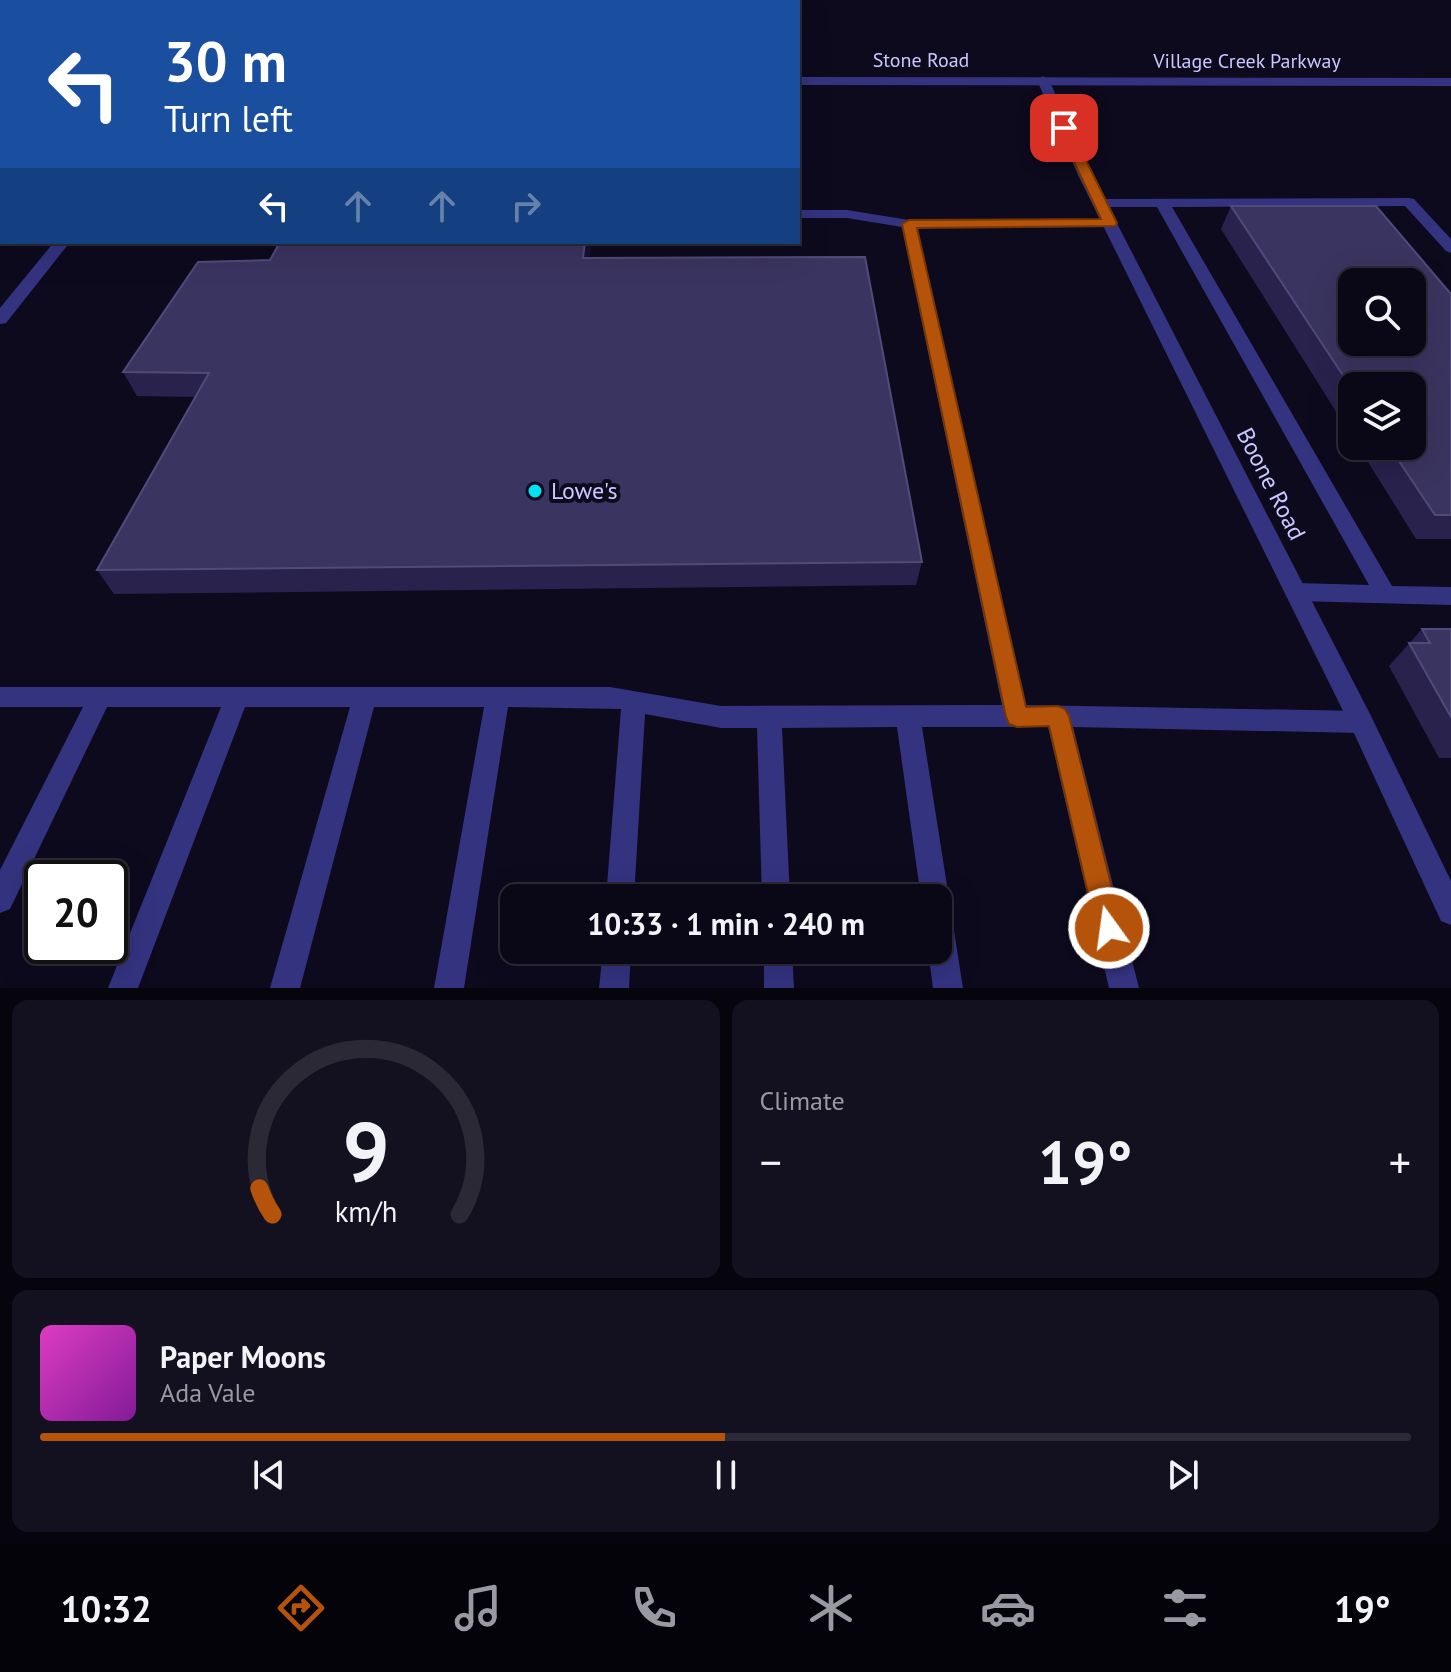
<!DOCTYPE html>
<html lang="en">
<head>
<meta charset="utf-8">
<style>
  body { margin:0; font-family:"PT Sans",sans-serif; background:#13111f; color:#f1f3f6; height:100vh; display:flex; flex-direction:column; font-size:30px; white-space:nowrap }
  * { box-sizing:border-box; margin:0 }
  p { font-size:26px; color:#999aa1 }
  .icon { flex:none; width:44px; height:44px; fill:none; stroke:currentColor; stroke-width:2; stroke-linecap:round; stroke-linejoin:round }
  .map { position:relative; height:988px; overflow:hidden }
  .sheet { display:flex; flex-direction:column; gap:12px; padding:12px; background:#06040c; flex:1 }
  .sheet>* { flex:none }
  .top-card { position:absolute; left:0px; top:0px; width:800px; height:244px; box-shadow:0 8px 32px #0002,0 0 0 2px #2a2935; background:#1a4fa0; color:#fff; overflow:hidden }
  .controls { position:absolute; left:1338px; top:268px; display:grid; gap:16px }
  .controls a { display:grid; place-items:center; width:88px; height:88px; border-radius:16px; background:#0a0816; box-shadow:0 8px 32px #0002,0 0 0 2px #2a2935; font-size:40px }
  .speed { position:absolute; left:24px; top:860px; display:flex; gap:16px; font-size:40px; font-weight:700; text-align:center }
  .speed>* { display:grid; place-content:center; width:104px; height:104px; border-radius:50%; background:#0a0816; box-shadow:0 8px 32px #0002,0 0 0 2px #2a2935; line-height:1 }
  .speed .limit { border:4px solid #111; border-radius:12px; background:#fff; color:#111 }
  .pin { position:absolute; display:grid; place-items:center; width:68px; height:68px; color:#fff; margin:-34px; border-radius:16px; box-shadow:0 4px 12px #0006 }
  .me { position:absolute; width:88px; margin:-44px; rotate:346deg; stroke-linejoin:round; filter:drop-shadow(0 0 6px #0008) }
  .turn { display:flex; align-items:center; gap:28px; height:168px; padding:0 32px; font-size:36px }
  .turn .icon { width:104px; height:104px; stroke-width:2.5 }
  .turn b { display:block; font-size:56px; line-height:68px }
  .lanes { display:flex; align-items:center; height:76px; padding:0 32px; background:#0003; justify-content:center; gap:40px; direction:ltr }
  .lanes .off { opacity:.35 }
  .big { font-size:60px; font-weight:800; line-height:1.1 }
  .sheet .card { flex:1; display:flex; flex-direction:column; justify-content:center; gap:12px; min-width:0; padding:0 28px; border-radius:16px; background:#13111f }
  .sheet .dial { align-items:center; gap:0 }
  .dial svg { height:208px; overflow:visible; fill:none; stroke:#2a2935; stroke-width:7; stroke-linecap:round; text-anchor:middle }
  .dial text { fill:#f1f3f6; stroke:none }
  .song { display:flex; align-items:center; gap:24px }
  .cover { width:96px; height:96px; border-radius:12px; background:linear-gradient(135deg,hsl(310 70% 55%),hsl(290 70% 35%)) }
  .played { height:8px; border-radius:4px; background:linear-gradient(90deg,#b45309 50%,#2a2935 50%) }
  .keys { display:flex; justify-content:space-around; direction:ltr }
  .heat { display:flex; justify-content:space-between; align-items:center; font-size:44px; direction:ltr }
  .sheet .tiles { flex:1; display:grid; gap:12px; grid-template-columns:1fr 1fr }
  .card:last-child { grid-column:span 2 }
  .trip { position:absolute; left:500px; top:884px; width:452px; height:80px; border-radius:16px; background:#0a0816; box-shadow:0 8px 32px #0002,0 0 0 2px #2a2935; font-weight:800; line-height:80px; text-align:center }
  .dock { display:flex; height:128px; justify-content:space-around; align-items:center; background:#040309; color:#999aa1 }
  .dock .icon { width:56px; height:56px }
  .dock .current { color:#b45309 }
  .dock b { font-size:36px; color:#f1f3f6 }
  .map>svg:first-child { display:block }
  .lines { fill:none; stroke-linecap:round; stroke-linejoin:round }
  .service { fill:#333380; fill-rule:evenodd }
  .minor { fill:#333380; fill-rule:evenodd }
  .tertiary { fill:#333380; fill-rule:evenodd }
  .secondary { fill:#5e60ff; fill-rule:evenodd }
  .wall { fill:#28224d }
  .shaded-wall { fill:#161132 }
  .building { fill:#3a3460; stroke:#504b79; stroke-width:2; fill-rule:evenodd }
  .route { fill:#b45309; stroke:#753606; stroke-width:2 }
  .poi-dot { fill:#00e3f2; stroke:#0d0a1e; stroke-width:3 }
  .labels { text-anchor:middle; stroke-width:8; stroke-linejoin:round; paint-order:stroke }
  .far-street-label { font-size:20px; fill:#cbc7ff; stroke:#0d0a1e }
  .street-label { font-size:24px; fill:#cbc7ff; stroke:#0d0a1e }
  .poi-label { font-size:24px; fill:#cbc7ff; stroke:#0d0a1e; text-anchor:start }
</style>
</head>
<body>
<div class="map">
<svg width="1451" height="988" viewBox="0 0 1451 988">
  <rect width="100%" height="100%" fill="#0d0a1e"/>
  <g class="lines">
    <g class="service">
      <polygon points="1409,198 1414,199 1451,239 1451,253 1446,251 1405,206 1172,207 1392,586 1451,587 1451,605 1296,601 1288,598 1285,592 1288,586 1296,583 1369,585 1157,207 1100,207 1093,203 1100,199"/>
      <polygon points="798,210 847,210 909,220 1110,219 1117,223 1110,227 917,228 1026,705 1361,711 1370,714 1373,722 1370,730 1361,733 1073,727 1139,988 1109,988 1048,727 922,727 949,898 945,907 952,918 963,988 933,988 928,950 938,950 938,898 921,898 897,727 782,728 790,898 762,898 757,728 721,728 645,714 634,898 606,898 621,709 508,707 464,988 434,988 484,707 374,707 300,988 270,988 350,707 245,707 138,988 108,988 221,707 107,707 10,909 0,913 0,870 83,707 0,707 0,687 610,687 721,706 1002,705 902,227 847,218 798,218"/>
      <rect x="0" y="215" width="2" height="8"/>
      <polygon points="54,242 70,242 6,323 0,324 0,308"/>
      <polygon points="603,950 631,950 629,988 599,988"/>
      <polygon points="764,950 792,950 794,988 764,988"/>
    </g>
    <polygon class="minor" points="1043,76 1049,80 1092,175 1370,714 1451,881 1451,925 1441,921 1352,729 1078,175 1037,80"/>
    <polygon class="tertiary" points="798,77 1451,78 1451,86 798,85"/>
    <polygon class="secondary" points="2,125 2,134 0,135 0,126"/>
  </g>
  <g class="wall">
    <polygon points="1231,206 1451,294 1451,539 1416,539 1358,446 1412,446 1352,386 1352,437 1221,229"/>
    <polygon points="589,258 922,562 916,585 114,594 97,570 196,397 137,396 123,372 270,260"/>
    <polygon points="1422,629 1451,629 1451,758 1439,758 1389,666"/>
  </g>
  <polygon class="shaded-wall" points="585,242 592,242 586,281 583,258"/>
  <g class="building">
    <path d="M 1231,206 L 1376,206 L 1451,294 L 1451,515 L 1435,515 L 1389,446 L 1412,446 L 1412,386 L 1352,386 L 1352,389 ZM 1352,282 L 1412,282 L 1412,342 L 1352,342 Z"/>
    <polygon points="280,242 585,242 583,258 865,257 922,562 97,570 209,373 123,372 198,262 270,260"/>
    <polygon points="1422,629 1451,629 1451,717 1409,643 1430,643"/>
  </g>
  <polygon class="route" points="1064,124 1070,128 1117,223 1115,226 917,228 1026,707 1058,706 1065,709 1069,716 1122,928 1118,937 1109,940 1100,937 1096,928 1049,726 1017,727 1009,724 1006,717 902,224 909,220 1101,219 1058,128"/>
  <circle class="poi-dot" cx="535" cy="491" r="8"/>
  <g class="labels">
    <g class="far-street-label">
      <text x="921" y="67">Stone Road</text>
      <text x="1247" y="68">Village Creek Parkway</text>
    </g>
    <g class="street-label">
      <text transform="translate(1271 484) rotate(63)" y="8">Boone Road</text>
    </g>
    <g class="poi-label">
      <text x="551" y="499">Lowe's</text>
    </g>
  </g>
</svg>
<div class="controls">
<a><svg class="icon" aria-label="search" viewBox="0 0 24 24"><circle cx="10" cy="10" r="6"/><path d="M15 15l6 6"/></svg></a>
<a><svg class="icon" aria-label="layers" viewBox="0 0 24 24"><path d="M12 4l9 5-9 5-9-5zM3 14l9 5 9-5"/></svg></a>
</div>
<div class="speed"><div class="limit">20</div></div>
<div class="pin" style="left:1064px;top:128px;background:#d93025"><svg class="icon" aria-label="arrive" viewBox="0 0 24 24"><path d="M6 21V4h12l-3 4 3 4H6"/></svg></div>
<svg class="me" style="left:1109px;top:928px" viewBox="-20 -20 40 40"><circle r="17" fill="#b45309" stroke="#fff" stroke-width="3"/><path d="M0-11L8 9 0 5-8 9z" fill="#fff"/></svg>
<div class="trip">10:33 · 1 min · 240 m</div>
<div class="top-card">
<div class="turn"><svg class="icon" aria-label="left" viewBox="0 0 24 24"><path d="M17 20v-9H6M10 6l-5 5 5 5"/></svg><div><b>30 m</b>Turn left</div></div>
<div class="lanes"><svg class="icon" aria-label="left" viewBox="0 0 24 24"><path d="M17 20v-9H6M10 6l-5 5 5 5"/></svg><svg class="icon off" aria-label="ahead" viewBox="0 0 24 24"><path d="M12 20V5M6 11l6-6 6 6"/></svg><svg class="icon off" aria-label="ahead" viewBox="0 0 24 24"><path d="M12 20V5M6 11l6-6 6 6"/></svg><svg class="icon off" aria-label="right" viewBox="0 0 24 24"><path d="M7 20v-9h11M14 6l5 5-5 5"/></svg></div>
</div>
</div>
<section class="sheet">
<div class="tiles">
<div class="card dial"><svg viewBox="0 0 100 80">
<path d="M14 69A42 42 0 1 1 86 69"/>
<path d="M14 69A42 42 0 0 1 9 59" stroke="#b45309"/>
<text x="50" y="56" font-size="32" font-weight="700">9</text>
<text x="50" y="72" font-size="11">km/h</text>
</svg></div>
<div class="card"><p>Climate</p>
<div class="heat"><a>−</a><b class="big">19°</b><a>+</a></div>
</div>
<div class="card">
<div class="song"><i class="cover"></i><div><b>Paper Moons</b><p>Ada Vale</p></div></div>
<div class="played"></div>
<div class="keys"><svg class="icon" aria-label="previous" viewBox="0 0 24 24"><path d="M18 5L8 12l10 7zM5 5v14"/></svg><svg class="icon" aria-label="pause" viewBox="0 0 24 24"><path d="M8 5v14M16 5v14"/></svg><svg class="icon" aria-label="next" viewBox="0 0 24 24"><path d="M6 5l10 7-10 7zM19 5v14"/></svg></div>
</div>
</div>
</section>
<nav class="dock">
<b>10:32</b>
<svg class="icon current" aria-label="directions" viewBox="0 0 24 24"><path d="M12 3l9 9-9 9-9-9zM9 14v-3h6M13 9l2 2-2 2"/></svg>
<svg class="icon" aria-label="music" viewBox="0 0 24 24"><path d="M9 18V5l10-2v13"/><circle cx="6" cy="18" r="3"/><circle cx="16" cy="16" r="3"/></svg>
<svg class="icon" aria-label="phone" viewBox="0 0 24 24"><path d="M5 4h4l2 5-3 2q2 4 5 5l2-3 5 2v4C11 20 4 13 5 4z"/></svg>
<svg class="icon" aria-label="climate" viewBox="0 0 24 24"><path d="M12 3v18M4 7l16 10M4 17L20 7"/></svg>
<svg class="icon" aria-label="car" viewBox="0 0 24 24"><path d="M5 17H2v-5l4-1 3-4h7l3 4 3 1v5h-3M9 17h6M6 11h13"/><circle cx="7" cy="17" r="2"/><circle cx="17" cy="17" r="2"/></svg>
<svg class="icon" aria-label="filters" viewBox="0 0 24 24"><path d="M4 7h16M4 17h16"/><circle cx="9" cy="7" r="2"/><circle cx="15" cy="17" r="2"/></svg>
<b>19°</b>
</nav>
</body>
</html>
